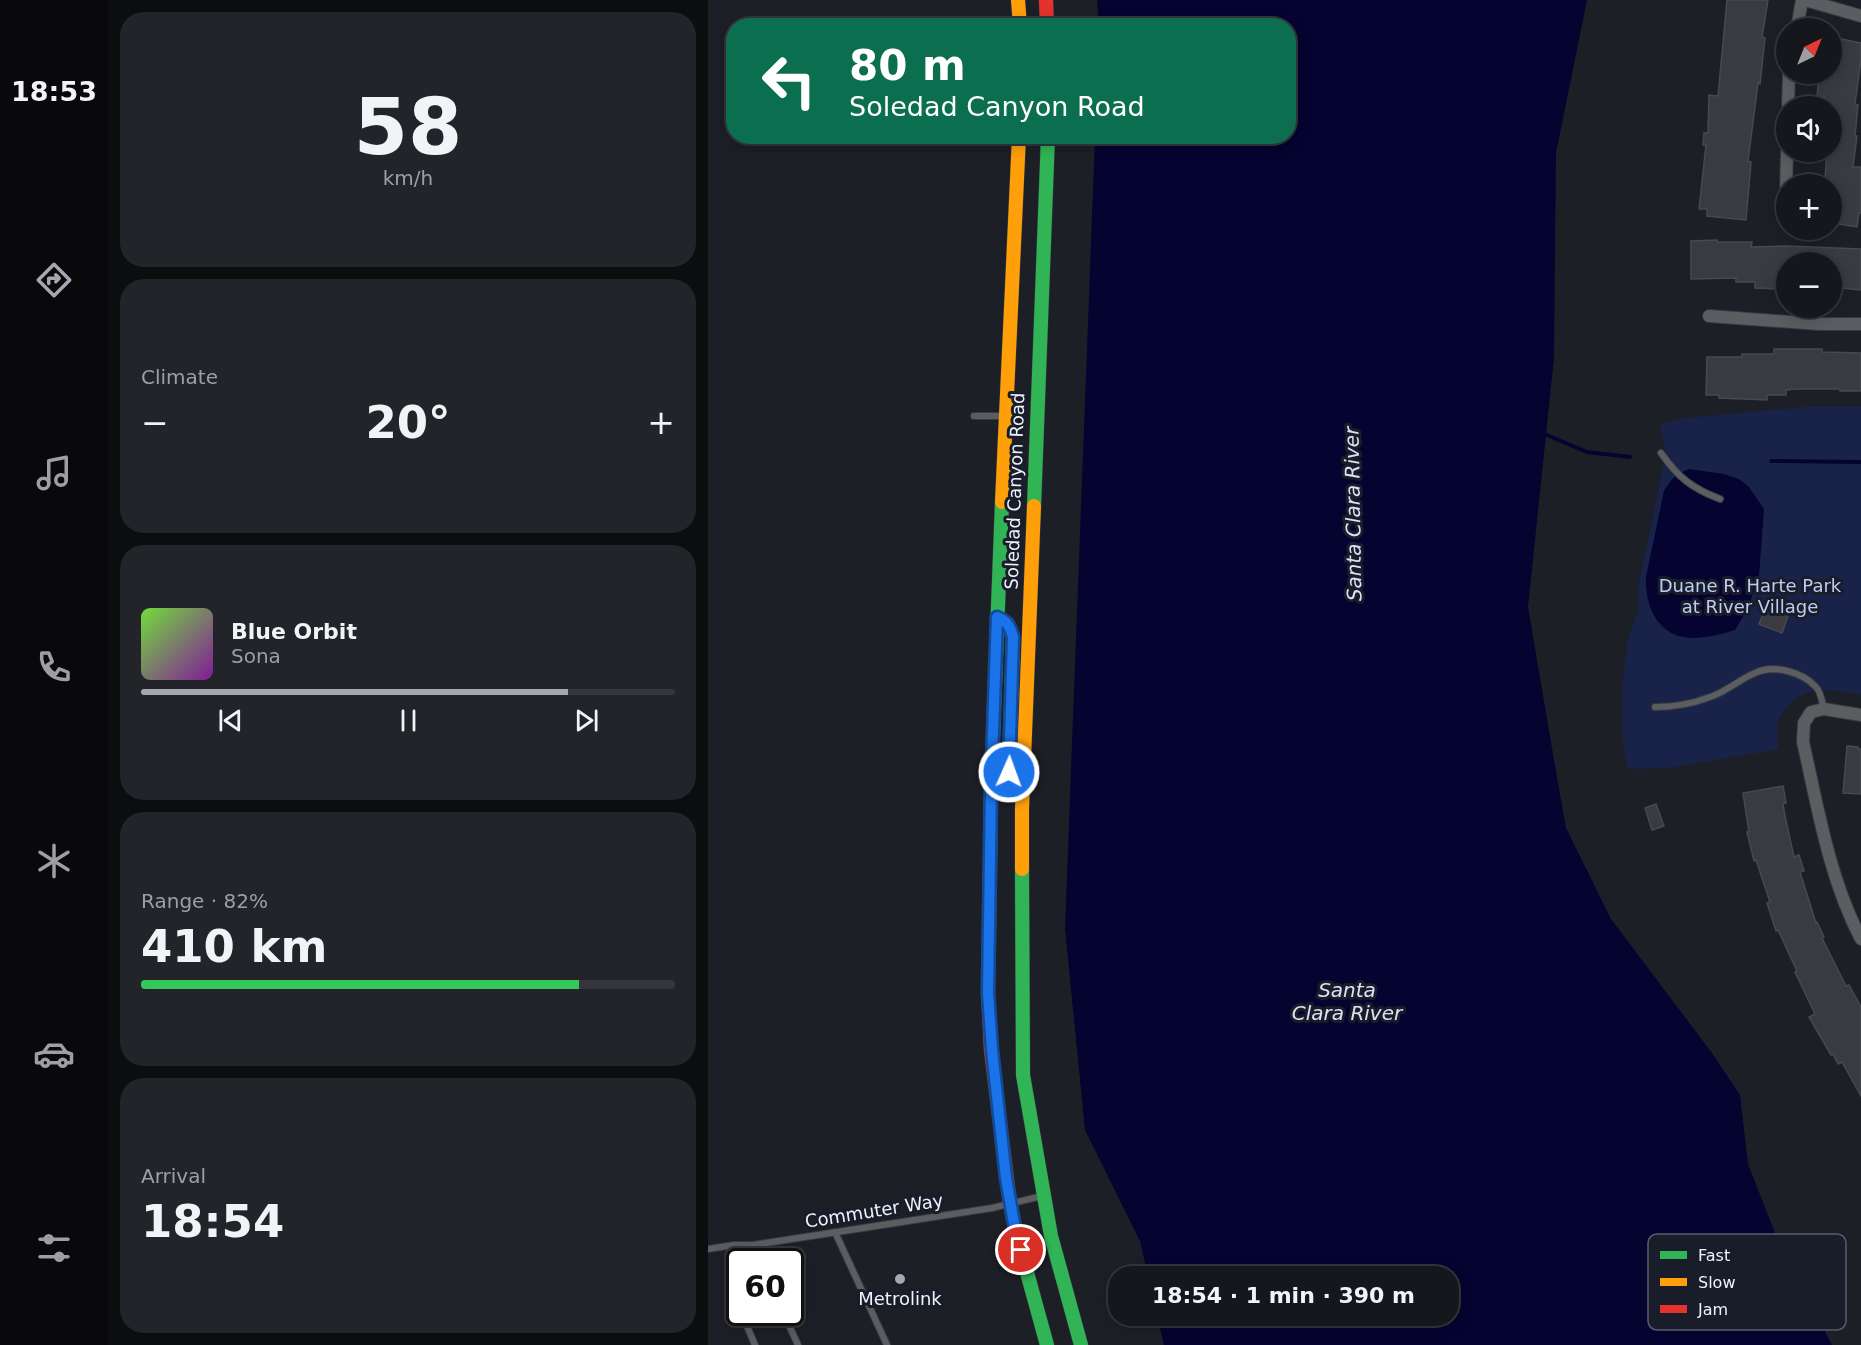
<!DOCTYPE html>
<html lang="en">
<head>
<meta charset="utf-8">
<style>
  body { margin:0; font-family:"DejaVu Sans",sans-serif; background:#232429; color:#f1f3f6; height:100vh; display:flex; flex-direction:column; font-size:22px; white-space:nowrap }
  * { box-sizing:border-box; margin:0 }
  p { font-size:20px; color:#9e9fa3 }
  .icon { flex:none; width:33px; height:33px; fill:none; stroke:currentColor; stroke-width:2; stroke-linecap:round; stroke-linejoin:round }
  .map { position:relative; flex:1; overflow:hidden }
  .drawer { display:flex; flex-direction:column; gap:12px; padding:12px; background:#0c0d0f; width:600px }
  .drawer>* { flex:none }
  .banner { position:absolute; left:18px; top:18px; width:570px; height:126px; border-radius:24px; box-shadow:0 3px 15px #0003,0 0 0 2px #35363b; background:#0b6e4f; color:#fff; overflow:hidden }
  .needle { width:39px; rotate:43deg }
  .controls { position:absolute; left:1068px; top:18px; display:grid; gap:12px }
  .controls a { display:grid; place-items:center; width:66px; height:66px; border-radius:50%; background:#16171c; box-shadow:0 3px 15px #0003,0 0 0 2px #35363b; font-size:30px }
  .speed { position:absolute; left:18px; top:1248px; display:flex; gap:12px; font-size:30px; font-weight:700; text-align:center }
  .speed>* { display:grid; place-content:center; width:78px; height:78px; border-radius:50%; background:#16171c; box-shadow:0 3px 15px #0003,0 0 0 2px #35363b; line-height:1 }
  .speed .limit { border:3px solid #111; border-radius:9px; background:#fff; color:#111 }
  .pin { position:absolute; display:grid; place-items:center; width:51px; height:51px; color:#fff; margin:-26px; border:3px solid #fff; border-radius:50%; box-shadow:0 2px 6px #0007 }
  .me { position:absolute; width:66px; margin:-33px; rotate:2deg; stroke-linejoin:round; filter:drop-shadow(0 0 4px #0008) }
  .turn { display:flex; align-items:center; gap:21px; height:126px; padding:0 24px; font-size:27px }
  .turn .icon { width:78px; height:78px; stroke-width:2.5 }
  .turn b { display:block; font-size:42px; line-height:51px }
  .big { font-size:45px; font-weight:700; line-height:1.1 }
  .drawer .widget { flex:1; display:flex; flex-direction:column; justify-content:center; gap:9px; min-width:0; padding:0 21px; border-radius:24px; background:#232429 }
  .drawer .dial { align-items:center; gap:0 }
  .dial b { font-size:78px; line-height:1 }
  .song { display:flex; align-items:center; gap:18px }
  .cover { width:72px; height:72px; border-radius:9px; background:linear-gradient(135deg,hsl(100 70% 55%),hsl(290 70% 35%)) }
  .played { height:6px; border-radius:3px; background:linear-gradient(90deg,#a5a8b0 80%,#35363b 80%) }
  .keys { display:flex; justify-content:space-around; direction:ltr }
  .heat { display:flex; justify-content:space-between; align-items:center; font-size:33px; direction:ltr }
  .charge { height:9px; border-radius:4px; background:linear-gradient(90deg,#34c759 82%,#35363b 0) }
  .trip { position:absolute; left:400px; top:1266px; width:351px; height:60px; border-radius:24px; background:#16171c; box-shadow:0 3px 15px #0003,0 0 0 2px #35363b; font-weight:700; line-height:60px; text-align:center }
  main { display:flex; flex:1; min-height:0 }
  .dock { display:flex; flex-direction:column; width:108px; justify-content:space-around; align-items:center; background:#09090b; color:#9e9fa3 }
  .dock .icon { width:42px; height:42px }
  .dock .selected { color:#a5a8b0 }
  .dock b { font-size:27px; color:#f1f3f6 }
  .map>svg:first-child { display:block }
  .green { fill:#19234a }
  .water { fill:#050330 }
  .lines { fill:none; stroke-linecap:round; stroke-linejoin:round }
  .stream { stroke:#050330; stroke-width:4 }
  .building { fill:#393b40; stroke:#47494f; stroke-width:1.5 }
  .lane-casing { stroke:#37393f; stroke-width:8 }
  .street-casing { stroke:#37393f; stroke-width:14 }
  .fast-casing { stroke:#37393f; stroke-width:15 }
  .slow-casing { stroke:#37393f; stroke-width:15 }
  .jam-casing { stroke:#37393f; stroke-width:15 }
  .lane { stroke:#5c5d61; stroke-width:6 }
  .street { stroke:#5c5d61; stroke-width:12 }
  .fast { stroke:#30b455; stroke-width:14 }
  .slow { stroke:#ff9f0a; stroke-width:14 }
  .jam { stroke:#e5322d; stroke-width:14 }
  .route-casing { stroke:#114b97; stroke-width:15 }
  .route { stroke:#1a73e8; stroke-width:10 }
  .poi-dot { fill:#a5a8b0; stroke:#191d2a; stroke-width:2 }
  .labels { text-anchor:middle; stroke-width:6; stroke-linejoin:round; paint-order:stroke }
  .street-label { font-size:18px; fill:#eef2fb; stroke:#191d2a }
  .park-label { font-size:18px; fill:#bfccf1; stroke:#191d2a }
  .poi-label { font-size:18px; fill:#eef2fb; stroke:#191d2a }
  .water-label { font-size:20px; font-style:italic; fill:#dbe2f4; stroke:#191d2a }
  .key { fill:#191d2a; stroke:#595d69; stroke-width:1.5 }
  .key-label { font-size:16px; fill:#eef2fb }
</style>
</head>
<body>
<main>
<nav class="dock">
<b>18:53</b>
<svg class="icon selected" aria-label="directions" viewBox="0 0 24 24"><path d="M12 3l9 9-9 9-9-9zM9 14v-3h6M13 9l2 2-2 2"/></svg>
<svg class="icon" aria-label="music" viewBox="0 0 24 24"><path d="M9 18V5l10-2v13"/><circle cx="6" cy="18" r="3"/><circle cx="16" cy="16" r="3"/></svg>
<svg class="icon" aria-label="phone" viewBox="0 0 24 24"><path d="M5 4h4l2 5-3 2q2 4 5 5l2-3 5 2v4C11 20 4 13 5 4z"/></svg>
<svg class="icon" aria-label="climate" viewBox="0 0 24 24"><path d="M12 3v18M4 7l16 10M4 17L20 7"/></svg>
<svg class="icon" aria-label="car" viewBox="0 0 24 24"><path d="M5 17H2v-5l4-1 3-4h7l3 4 3 1v5h-3M9 17h6M6 11h13"/><circle cx="7" cy="17" r="2"/><circle cx="17" cy="17" r="2"/></svg>
<svg class="icon" aria-label="filters" viewBox="0 0 24 24"><path d="M4 7h16M4 17h16"/><circle cx="9" cy="7" r="2"/><circle cx="15" cy="17" r="2"/></svg>
</nav>
<section class="drawer">
<div class="widget dial"><b>58</b><p>km/h</p></div>
<div class="widget"><p>Climate</p>
<div class="heat"><a>−</a><b class="big">20°</b><a>+</a></div>
</div>
<div class="widget">
<div class="song"><i class="cover"></i><div><b>Blue Orbit</b><p>Sona</p></div></div>
<div class="played"></div>
<div class="keys"><svg class="icon" aria-label="previous" viewBox="0 0 24 24"><path d="M18 5L8 12l10 7zM5 5v14"/></svg><svg class="icon" aria-label="pause" viewBox="0 0 24 24"><path d="M8 5v14M16 5v14"/></svg><svg class="icon" aria-label="next" viewBox="0 0 24 24"><path d="M6 5l10 7-10 7zM19 5v14"/></svg></div>
</div>
<div class="widget"><p>Range · 82%</p><b class="big">410 km</b><div class="charge"></div></div>
<div class="widget"><p>Arrival</p><b class="big">18:54</b></div>
</section>
<div class="map">
<svg width="1153" height="1345" viewBox="0 0 1153 1345">
  <rect width="100%" height="100%" fill="#1d1f26"/>
  <path class="green" d="M 1098,407 L 1153,407 L 1153,695 C 1139,693 1124,689 1110,690 C 1103,691 1098,693 1092,696 C 1071,709 1065,726 1071,749 L 960,768 L 920,769 L 915,743 L 914,690 L 920,638 L 931,609 L 930,588 L 958,453 L 952,424 L 977,418 Z"/>
  <g class="water">
    <polygon points="389,0 879,0 848,153 846,358 820,607 846,760 858,828 903,919 1004,1053 1032,1095 1040,1164 1069,1238 1124,1345 456,1345 449,1316 741,1316 741,1276 440,1276 432,1241 377,1130 357,929 387,137 580,136 580,26 391,25"/>
    <path d="M 981,469 L 1016,474 L 1031,479 L 1041,487 L 1056,509 L 1051,576 L 1040,608 L 1027,630 C 1011,635 991,640 975,637 C 946,631 937,602 938,577 L 956,491 C 963,479 968,474 981,469 Z"/>
  </g>
  <g class="lines">
    <g class="stream">
      <polyline points="834,433 879,452 922,457"/>
      <polyline points="1063,461 1153,462"/>
    </g>
  </g>
  <g class="building">
    <polygon points="1019,0 1060,0 1054,37 1057,38 1052,84 1050,83 1040,161 1043,162 1038,220 999,216 999,209 991,209 998,145 995,145 996,133 1000,133 1001,95 1010,96"/>
    <polygon points="1124,37 1153,43 1153,59 1147,104 1150,105 1147,136 1149,136 1145,167 1153,167 1153,213 1151,213 1149,227 1124,223 1123,180 1117,179 1119,152 1124,152 1124,106 1116,106 1117,97 1109,96 1111,74 1124,74"/>
    <polygon points="1009,240 1009,242 1044,242 1043,247 1079,246 1153,249 1153,290 1124,287 1124,262 1078,262 1078,286 1074,286 1074,289 1047,288 1047,282 1028,282 1028,278 983,279 983,241"/>
    <polygon points="1066,349 1114,349 1114,352 1153,353 1153,391 1132,391 1132,389 1088,389 1078,390 1078,395 1059,395 1059,400 1011,398 1011,395 998,395 999,357 1034,357 1034,354 1066,354"/>
    <polygon points="1058,607 1080,616 1074,633 1051,624"/>
    <polygon points="1139,746 1150,747 1150,749 1153,749 1153,794 1135,793"/>
    <polygon points="1075,786 1078,803 1075,804 1077,816 1086,857 1091,855 1096,871 1092,872 1108,923 1109,922 1116,937 1114,938 1138,986 1141,985 1153,1007 1153,1096 1134,1062 1130,1064 1125,1054 1123,1055 1101,1017 1107,1014 1087,972 1089,971 1070,930 1068,931 1059,903 1062,902 1048,860 1046,861 1039,832 1041,832 1035,793"/>
    <polygon points="948,804 956,826 944,830 937,808"/>
  </g>
  <g class="lines">
    <g class="lane-casing">
      <g id="lane">
        <polyline points="266,416 296,416"/>
        <path d="M 953,453 C 970,477 983,488 1012,499"/>
        <path d="M 947,707 C 966,707 984,704 1002,697 C 1018,692 1032,679 1047,673 C 1066,664 1094,672 1108,687 C 1113,692 1114,702 1116,709"/>
        <polyline points="127,1232 179,1345"/>
        <polyline points="45,1245 53,1262"/>
        <polyline points="0,1249 26,1245 45,1245 284,1208 334,1196"/>
        <polyline points="33,1312 47,1345"/>
        <polyline points="75,1312 90,1345"/>
      </g>
    </g>
    <g class="street-casing">
      <g id="street">
        <polyline points="1097,0 1153,16"/>
        <polyline points="1089,28 1094,0"/>
        <polyline points="1080,106 1081,74"/>
        <polyline points="1078,192 1079,152"/>
        <polyline points="1001,316 1111,324 1153,324"/>
        <path d="M 1153,715 L 1116,709 L 1103,712 L 1096,723 L 1095,742 C 1110,808 1121,878 1153,939"/>
      </g>
    </g>
    <g class="fast-casing">
      <g id="fast">
        <polyline points="326,506 340,136"/>
        <polyline points="289,617 300,624 305,637 301,772 306,783 315,791"/>
        <polyline points="282,863 283,789 294,502"/>
        <polyline points="314,869 315,1075 343,1236 373,1345"/>
        <polyline points="301,1196 307,1229 339,1345"/>
      </g>
    </g>
    <g class="slow-casing">
      <g id="slow">
        <polyline points="310,0 312,26"/>
        <polyline points="294,502 311,136"/>
        <polyline points="314,869 314,809 326,506"/>
      </g>
    </g>
    <g class="jam-casing">
      <g id="jam">
        <polyline points="338,0 339,26"/>
        <polyline points="282,863 280,993 283,1050 301,1196"/>
      </g>
    </g>
    <use href="#lane" class="lane"/>
    <use href="#street" class="street"/>
    <use href="#fast" class="fast"/>
    <use href="#slow" class="slow"/>
    <use href="#jam" class="jam"/>
  </g>
  <g class="lines">
    <g class="route-casing">
      <path id="route" d="M 301,772 L 305,637 C 302,626 299,621 289,617 L 283,789 L 280,993 L 284,1050 L 298,1178 L 307,1229 L 313,1250"/>
    </g>
    <use href="#route" class="route"/>
  </g>
  <circle class="poi-dot" cx="192" cy="1279" r="6"/>
  <g class="labels">
    <g class="street-label">
      <text transform="translate(307 491) rotate(-88)" y="6">Soledad Canyon Road</text>
      <text transform="translate(166 1211) rotate(-9)" y="6">Commuter Way</text>
    </g>
    <g class="park-label">
      <text x="1042" y="592">Duane R. Harte Park<tspan x="1042" dy="21">at River Village</tspan></text>
    </g>
    <g class="poi-label">
      <text x="192" y="1305">Metrolink</text>
    </g>
    <g class="water-label">
      <text transform="translate(645 514) rotate(-91)" y="7">Santa Clara River</text>
      <text x="639" y="997">Santa<tspan x="639" dy="23">Clara River</tspan></text>
    </g>
  </g>
  <rect x="940" y="1234" width="198" height="96" rx="9" class="key"/>
  <rect x="952" y="1251" width="27" height="8" fill="#30b455"/>
  <rect x="952" y="1278" width="27" height="8" fill="#ff9f0a"/>
  <rect x="952" y="1305" width="27" height="8" fill="#e5322d"/>
  <g class="key-label">
    <text x="990" y="1261">Fast</text>
    <text x="990" y="1288">Slow</text>
    <text x="990" y="1315">Jam</text>
  </g>
</svg>
<div class="controls">
<a><svg class="needle" viewBox="-14 -14 28 28"><path d="M0-13l5 13h-10z" fill="#e53935"/><path d="M0 13l5-13h-10z" fill="#9e9fa3"/></svg></a>
<a><svg class="icon" aria-label="sound" viewBox="0 0 24 24"><path d="M4 9h4l5-4v14l-5-4H4zM17 9q2 3 0 6"/></svg></a>
<a>+</a>
<a>−</a>
</div>
<div class="speed"><div class="limit">60</div></div>
<div class="pin" style="left:313px;top:1250px;background:#d93025"><svg class="icon" aria-label="arrive" viewBox="0 0 24 24"><path d="M6 21V4h12l-3 4 3 4H6"/></svg></div>
<svg class="me" style="left:301px;top:772px" viewBox="-20 -20 40 40"><circle r="17" fill="#1a73e8" stroke="#fff" stroke-width="3"/><path d="M0-11L8 9 0 5-8 9z" fill="#fff"/></svg>
<div class="trip">18:54 · 1 min · 390 m</div>
<div class="banner">
<div class="turn"><svg class="icon" aria-label="left" viewBox="0 0 24 24"><path d="M17 20v-9H6M10 6l-5 5 5 5"/></svg><div><b>80 m</b>Soledad Canyon Road</div></div>
</div>
</div>
</main>
</body>
</html>
